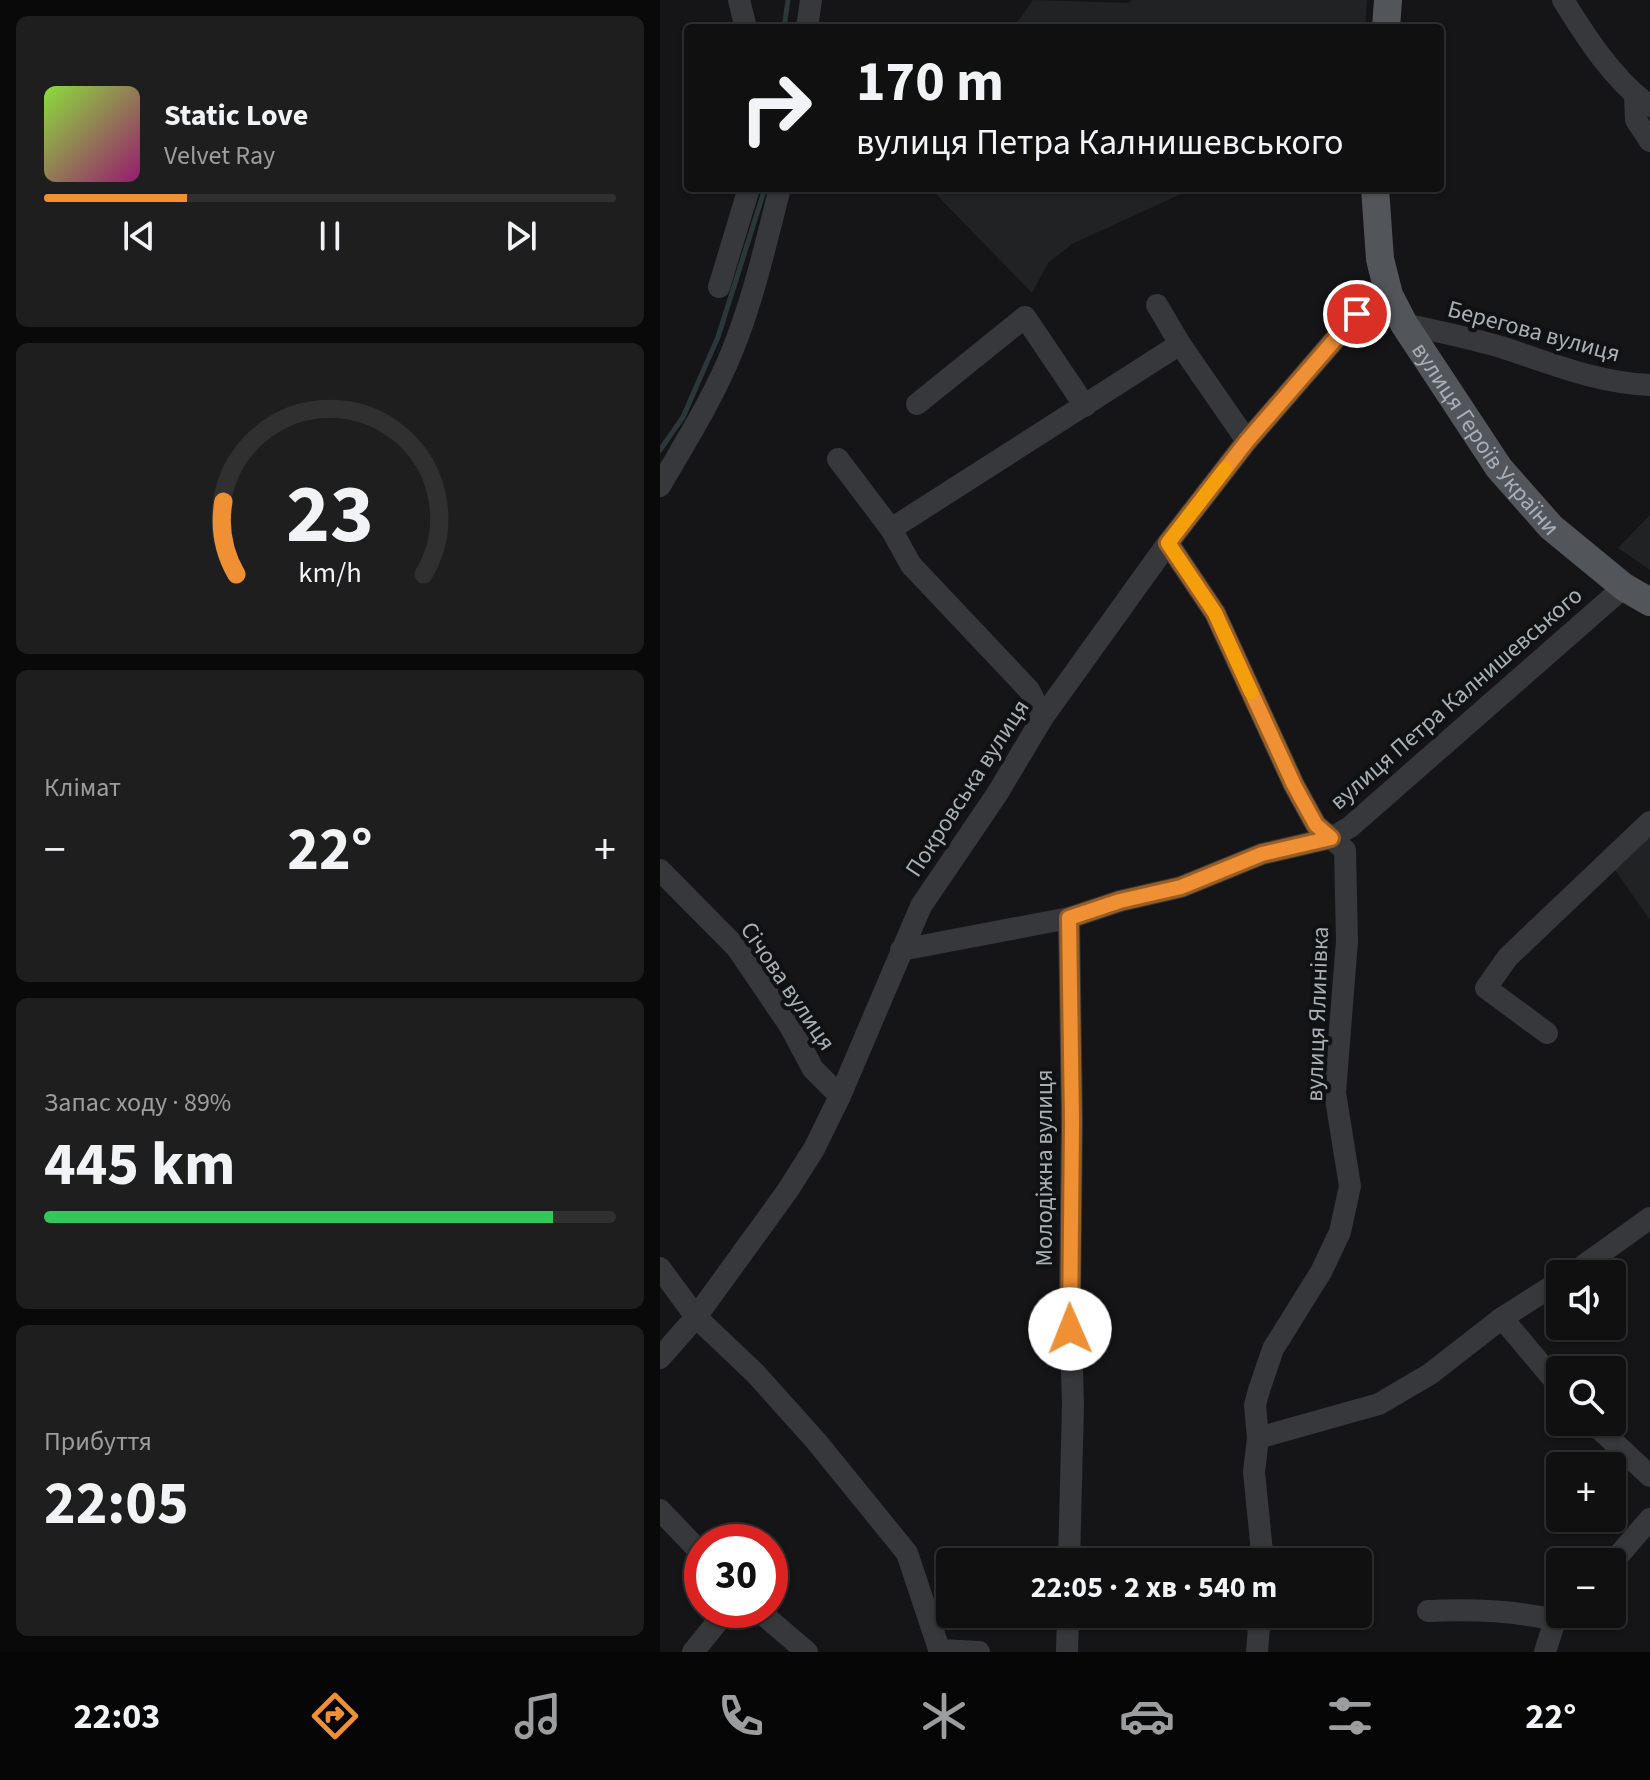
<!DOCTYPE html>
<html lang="uk">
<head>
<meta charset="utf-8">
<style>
  body { margin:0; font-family:"Source Sans 3",sans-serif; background:#1e1e1f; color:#f1f3f6; height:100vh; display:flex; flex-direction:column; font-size:30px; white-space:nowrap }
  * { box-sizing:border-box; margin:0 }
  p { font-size:26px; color:#9c9d9f }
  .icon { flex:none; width:44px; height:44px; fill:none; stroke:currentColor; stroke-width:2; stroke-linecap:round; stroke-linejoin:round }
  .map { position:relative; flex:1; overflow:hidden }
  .panel { display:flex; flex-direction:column; gap:16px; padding:16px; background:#090909; width:660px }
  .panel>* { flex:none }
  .top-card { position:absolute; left:24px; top:24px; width:760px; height:168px; border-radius:8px; box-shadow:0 2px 6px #0004,0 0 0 2px #303031; background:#101011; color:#f1f3f6; overflow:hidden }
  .buttons { position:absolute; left:886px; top:1260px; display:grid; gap:16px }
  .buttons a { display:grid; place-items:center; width:80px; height:80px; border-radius:8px; background:#101011; box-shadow:0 2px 6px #0004,0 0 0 2px #303031; font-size:40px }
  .speed { position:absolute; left:24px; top:1524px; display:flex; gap:16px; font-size:40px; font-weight:700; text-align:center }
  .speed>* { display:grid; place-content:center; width:104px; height:104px; border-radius:50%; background:#101011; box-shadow:0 2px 6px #0004,0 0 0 2px #303031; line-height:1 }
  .speed .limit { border:12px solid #d22; background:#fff; color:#111 }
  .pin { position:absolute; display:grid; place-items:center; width:68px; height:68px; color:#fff; margin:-34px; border:4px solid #fff; border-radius:50%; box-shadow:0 2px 8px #0007 }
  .me { position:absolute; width:88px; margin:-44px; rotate:359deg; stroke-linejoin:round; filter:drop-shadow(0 0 6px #0008) }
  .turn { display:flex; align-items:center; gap:28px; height:168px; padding:0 40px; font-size:36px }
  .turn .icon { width:104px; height:104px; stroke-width:2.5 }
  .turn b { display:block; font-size:56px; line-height:68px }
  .big { font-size:60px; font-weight:700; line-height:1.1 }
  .panel .widget { flex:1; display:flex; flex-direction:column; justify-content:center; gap:12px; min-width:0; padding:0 28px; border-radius:12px; background:#1e1e1f }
  .panel .dial { align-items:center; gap:0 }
  .dial svg { height:208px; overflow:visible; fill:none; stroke:#303031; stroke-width:7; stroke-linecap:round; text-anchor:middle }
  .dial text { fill:#f1f3f6; stroke:none }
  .song { display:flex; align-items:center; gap:24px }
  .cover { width:96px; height:96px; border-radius:12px; background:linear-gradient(135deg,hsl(90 70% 55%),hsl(320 70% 35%)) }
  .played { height:8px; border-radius:4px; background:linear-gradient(90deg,#ef9035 25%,#303031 25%) }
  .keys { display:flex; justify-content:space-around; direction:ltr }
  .heat { display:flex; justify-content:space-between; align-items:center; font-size:44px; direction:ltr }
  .charge { height:12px; border-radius:6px; background:linear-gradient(90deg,#34c759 89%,#303031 0) }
  .trip { position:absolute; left:276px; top:1548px; width:436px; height:80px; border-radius:8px; background:#101011; box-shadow:0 2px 6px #0004,0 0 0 2px #303031; font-weight:700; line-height:80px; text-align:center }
  .dock { display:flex; height:128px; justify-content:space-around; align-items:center; background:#060607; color:#9c9d9f }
  .dock .icon { width:56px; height:56px }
  .dock .selected { color:#ef9035 }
  .dock b { font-size:36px; color:#f1f3f6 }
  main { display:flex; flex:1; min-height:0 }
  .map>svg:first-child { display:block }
  .built { fill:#212224 }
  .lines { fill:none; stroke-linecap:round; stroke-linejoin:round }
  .stream { stroke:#2b373b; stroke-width:5 }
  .minor { stroke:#36383c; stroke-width:22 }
  .major { stroke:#52565b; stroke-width:28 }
  .route-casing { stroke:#9b5e22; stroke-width:20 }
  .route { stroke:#ef9035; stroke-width:14 }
  .slow { stroke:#f59e0b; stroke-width:14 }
  .labels { text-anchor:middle; stroke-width:8; stroke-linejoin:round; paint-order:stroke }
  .street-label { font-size:24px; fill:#a7afb7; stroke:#101112 }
</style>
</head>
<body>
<main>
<section class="panel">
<div class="widget">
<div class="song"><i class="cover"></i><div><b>Static Love</b><p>Velvet Ray</p></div></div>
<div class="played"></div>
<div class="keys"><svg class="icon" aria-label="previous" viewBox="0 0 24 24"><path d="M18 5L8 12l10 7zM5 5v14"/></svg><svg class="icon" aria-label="pause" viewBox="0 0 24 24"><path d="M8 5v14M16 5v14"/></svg><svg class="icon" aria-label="next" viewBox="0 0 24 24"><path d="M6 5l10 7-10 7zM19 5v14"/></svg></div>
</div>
<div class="widget dial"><svg viewBox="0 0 100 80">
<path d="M14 69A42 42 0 1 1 86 69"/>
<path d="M14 69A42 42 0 0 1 9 41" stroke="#ef9035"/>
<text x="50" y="56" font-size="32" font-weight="700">23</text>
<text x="50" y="72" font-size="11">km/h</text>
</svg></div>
<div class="widget"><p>Клімат</p>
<div class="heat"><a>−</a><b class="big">22°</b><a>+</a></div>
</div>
<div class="widget"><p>Запас ходу · 89%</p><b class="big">445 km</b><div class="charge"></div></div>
<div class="widget"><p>Прибуття</p><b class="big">22:05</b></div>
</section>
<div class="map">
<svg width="990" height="1652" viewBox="0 0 990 1652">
  <rect width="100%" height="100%" fill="#151517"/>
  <g class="built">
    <polygon points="373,0 468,3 473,0 707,0 705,28 356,28 357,23"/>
    <polygon points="270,188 534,188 412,244 388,263 372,293"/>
    <polygon points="990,515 990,570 958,548"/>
    <polygon points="990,828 990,920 953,867"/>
  </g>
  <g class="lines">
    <g class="stream">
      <polyline points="124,28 128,0"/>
      <polyline points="0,450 23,417 58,337 105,188"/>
    </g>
    <g class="minor">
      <polyline points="79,0 86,28"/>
      <path d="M 903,0 C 926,37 954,81 990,106"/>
      <polyline points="147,28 151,0"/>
      <polyline points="975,95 976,120 990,141"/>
      <polyline points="59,287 89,188"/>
      <polyline points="497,305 520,344 587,441"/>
      <path d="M 744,324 C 777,331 809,338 841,347 C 890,363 937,383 990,385"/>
      <polyline points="257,404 365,317 425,406"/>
      <polyline points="178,459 231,529 251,565 369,690 383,717"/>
      <path d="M 0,486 C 26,441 54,397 73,349 C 94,297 106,242 120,188"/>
      <polyline points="231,529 520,344"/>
      <polyline points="508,543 555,613 634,785 656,825 685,850 687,941 675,1093 690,1186 680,1232 661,1272 613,1349 599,1390 595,1405 598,1438 594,1472 603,1562"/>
      <polyline points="0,870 77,948 130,1026 153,1069 180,1096"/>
      <polyline points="409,918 412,1121 410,1303 413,1405 409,1562"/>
      <polyline points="241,950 409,918 460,901 521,887 602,854 671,838 690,827 964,587"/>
      <polyline points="887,1033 826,988 848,957 990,822"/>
      <polyline points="0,1268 36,1317 96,1374 156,1441 247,1553 280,1652"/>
      <polyline points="912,1274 990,1218"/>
      <polyline points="842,1318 900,1387"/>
      <polyline points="0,1358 36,1317 128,1190 154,1149 180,1096 261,906 337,794 383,717 508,543 587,441 697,314 729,295"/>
      <polyline points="932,1422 990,1476"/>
      <polyline points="598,1438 719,1404 770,1374 842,1318 900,1281"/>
      <polyline points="0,1510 42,1554"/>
      <polyline points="952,1563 990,1519"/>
      <polyline points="98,1610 147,1652"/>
      <path d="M 768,1611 C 812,1609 853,1610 895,1620"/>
      <polyline points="279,1650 319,1652"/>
      <polyline points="33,1652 67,1610"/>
      <polyline points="407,1652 408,1614"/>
      <polyline points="597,1652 600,1614"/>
      <polyline points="885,1652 895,1620 903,1614"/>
    </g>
    <g class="major">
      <polyline points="726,28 728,0"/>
      <path id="s1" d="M 715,188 L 720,259 L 729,295 L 744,324 L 839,468 L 891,527 L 964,587 L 990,602"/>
    </g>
  </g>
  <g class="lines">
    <g class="route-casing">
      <polyline id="route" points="410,1329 412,1121 409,918 460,901 521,887 602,854 671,838 656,825 634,785 555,613 508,543 587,441 697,314"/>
    </g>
    <use href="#route" class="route"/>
    <polyline class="slow" points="565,469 508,543 555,613 591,692"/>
  </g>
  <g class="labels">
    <g class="street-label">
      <text transform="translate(874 331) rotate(15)" y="8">Берегова вулиця</text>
      <text dy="8" stroke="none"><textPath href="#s1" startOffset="282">вулиця Героїв України</textPath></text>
      <text transform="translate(796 698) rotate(-41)" y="8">вулиця Петра Калнишевського</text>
      <text transform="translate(307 788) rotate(-57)" y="8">Покровська вулиця</text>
      <text transform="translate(128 986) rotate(56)" y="8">Січова вулиця</text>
      <text transform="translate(657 1014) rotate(-88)" y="8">вулиця Ялинівка</text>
      <text transform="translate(384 1168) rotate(-90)" y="8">Молодіжна вулиця</text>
    </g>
  </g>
</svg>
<div class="buttons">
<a><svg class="icon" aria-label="sound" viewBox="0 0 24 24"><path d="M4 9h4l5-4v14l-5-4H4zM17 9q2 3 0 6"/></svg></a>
<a><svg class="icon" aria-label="search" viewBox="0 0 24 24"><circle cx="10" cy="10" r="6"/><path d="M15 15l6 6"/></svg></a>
<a>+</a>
<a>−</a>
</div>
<div class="speed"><div class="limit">30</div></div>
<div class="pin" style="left:697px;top:314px;background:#d93025"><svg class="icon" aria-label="arrive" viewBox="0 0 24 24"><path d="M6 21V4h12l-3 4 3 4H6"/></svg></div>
<svg class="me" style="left:410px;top:1329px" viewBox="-20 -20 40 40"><circle r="19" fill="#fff"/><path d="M0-13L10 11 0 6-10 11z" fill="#ef9035"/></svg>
<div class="trip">22:05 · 2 хв · 540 m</div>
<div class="top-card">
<div class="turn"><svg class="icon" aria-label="right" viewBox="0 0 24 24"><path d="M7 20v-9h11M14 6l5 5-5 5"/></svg><div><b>170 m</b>вулиця Петра Калнишевського</div></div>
</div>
</div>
</main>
<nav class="dock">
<b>22:03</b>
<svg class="icon selected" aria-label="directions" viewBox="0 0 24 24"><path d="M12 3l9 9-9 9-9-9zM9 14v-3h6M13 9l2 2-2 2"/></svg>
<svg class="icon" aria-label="music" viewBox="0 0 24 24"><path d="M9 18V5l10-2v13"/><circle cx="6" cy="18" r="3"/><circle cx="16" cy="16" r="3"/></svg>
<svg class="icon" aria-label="phone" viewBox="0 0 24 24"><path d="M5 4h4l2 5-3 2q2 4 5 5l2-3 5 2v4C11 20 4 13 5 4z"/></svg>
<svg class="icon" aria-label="climate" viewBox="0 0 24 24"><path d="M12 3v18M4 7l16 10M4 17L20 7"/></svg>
<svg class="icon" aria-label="car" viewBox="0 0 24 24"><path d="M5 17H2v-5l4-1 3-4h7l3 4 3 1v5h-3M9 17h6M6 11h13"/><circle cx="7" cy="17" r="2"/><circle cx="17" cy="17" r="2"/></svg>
<svg class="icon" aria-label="filters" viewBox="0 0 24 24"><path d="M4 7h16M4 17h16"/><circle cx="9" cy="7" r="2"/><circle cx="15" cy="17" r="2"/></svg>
<b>22°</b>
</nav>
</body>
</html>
